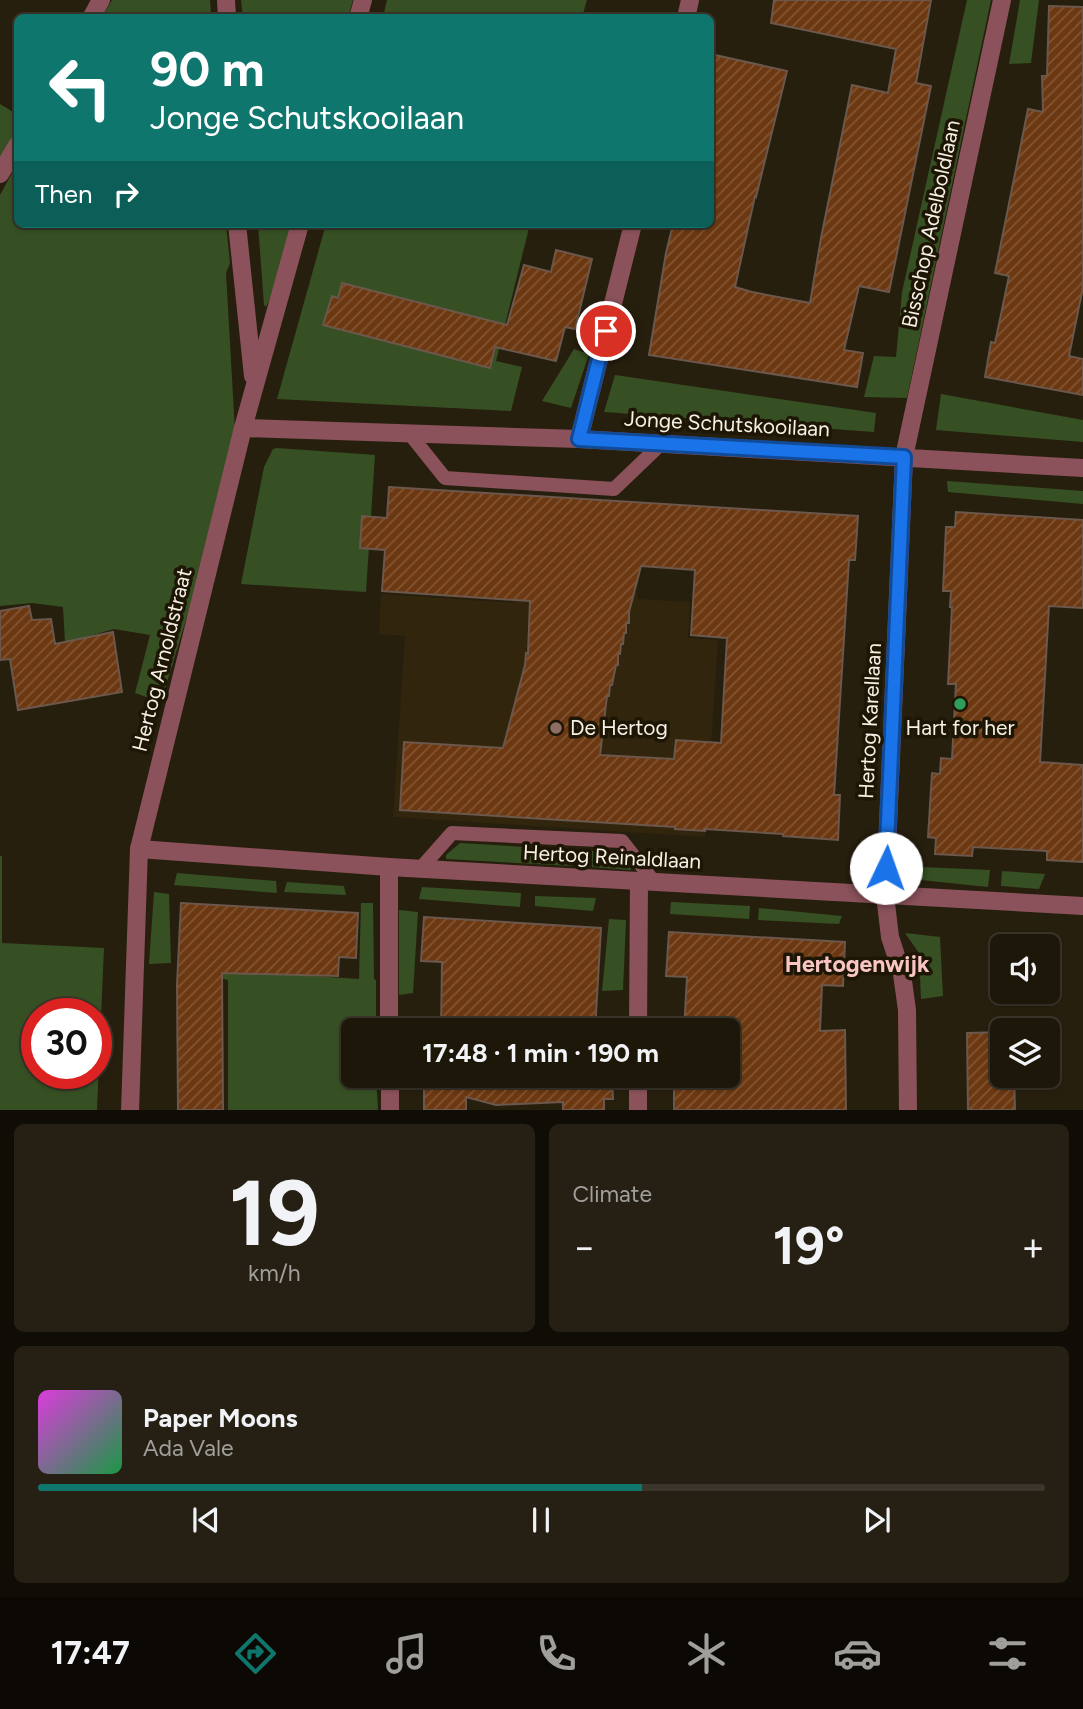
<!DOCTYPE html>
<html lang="en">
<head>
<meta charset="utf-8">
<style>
  body { margin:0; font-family:Figtree,sans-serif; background:#252013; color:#f1f3f6; height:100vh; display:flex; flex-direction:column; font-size:26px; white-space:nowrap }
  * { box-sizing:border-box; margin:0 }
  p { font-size:23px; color:#a09f9c }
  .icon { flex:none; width:38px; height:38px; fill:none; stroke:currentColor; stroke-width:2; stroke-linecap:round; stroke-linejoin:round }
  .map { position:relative; height:1110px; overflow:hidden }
  .panel { display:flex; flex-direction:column; gap:14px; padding:14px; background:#100d06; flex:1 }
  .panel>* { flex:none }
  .guide { position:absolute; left:14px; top:14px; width:700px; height:214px; border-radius:10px; box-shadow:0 2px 5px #0004,0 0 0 2px #3b362b; background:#0f766e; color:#fff; overflow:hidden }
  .fabs { position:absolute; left:990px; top:934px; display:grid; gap:14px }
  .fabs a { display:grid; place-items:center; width:70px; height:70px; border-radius:10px; background:#1d170a; box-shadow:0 2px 5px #0004,0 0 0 2px #3b362b; font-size:35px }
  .speed { position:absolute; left:21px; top:998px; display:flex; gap:14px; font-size:35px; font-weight:700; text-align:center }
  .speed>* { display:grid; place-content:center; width:91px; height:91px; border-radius:50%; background:#1d170a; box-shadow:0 2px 5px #0004,0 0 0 2px #3b362b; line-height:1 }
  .speed .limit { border:10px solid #d22; background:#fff; color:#111 }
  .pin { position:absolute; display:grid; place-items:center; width:60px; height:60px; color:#fff; margin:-30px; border:4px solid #fff; border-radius:50%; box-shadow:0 2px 7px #0007 }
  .me { position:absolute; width:77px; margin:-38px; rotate:3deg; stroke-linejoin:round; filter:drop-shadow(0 0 5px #0008) }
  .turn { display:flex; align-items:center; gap:24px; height:147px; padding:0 21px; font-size:32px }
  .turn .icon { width:91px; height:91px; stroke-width:2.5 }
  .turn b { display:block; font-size:49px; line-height:60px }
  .then { display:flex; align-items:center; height:66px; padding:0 21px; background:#0003; gap:14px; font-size:26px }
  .big { font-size:52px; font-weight:700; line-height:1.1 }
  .panel .tile { flex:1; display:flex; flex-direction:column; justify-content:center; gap:10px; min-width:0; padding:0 24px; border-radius:10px; background:#252013 }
  .panel .dial { align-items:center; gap:0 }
  .dial b { font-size:91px; line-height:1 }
  .song { display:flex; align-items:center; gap:21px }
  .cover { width:84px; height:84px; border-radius:10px; background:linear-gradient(135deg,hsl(300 70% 55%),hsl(140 70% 35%)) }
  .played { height:7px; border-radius:4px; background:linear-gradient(90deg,#0f766e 60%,#3b362b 60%) }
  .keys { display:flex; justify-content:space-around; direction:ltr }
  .heat { display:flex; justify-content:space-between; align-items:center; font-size:38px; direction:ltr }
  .panel .tiles { flex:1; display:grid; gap:14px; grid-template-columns:1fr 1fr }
  .tile:last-child { grid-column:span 2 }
  .trip { position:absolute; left:341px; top:1018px; width:399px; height:70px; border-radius:10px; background:#1d170a; box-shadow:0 2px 5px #0004,0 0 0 2px #3b362b; font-weight:700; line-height:70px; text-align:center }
  .tabs { display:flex; height:112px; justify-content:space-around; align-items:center; background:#0c0904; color:#a09f9c }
  .tabs .icon { width:49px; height:49px }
  .tabs .current { color:#0f766e }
  .tabs b { font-size:32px; color:#f1f3f6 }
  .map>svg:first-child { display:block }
  .built { fill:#31250d }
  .grass { fill:#365023; fill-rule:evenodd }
  .building { fill:url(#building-hatch); stroke:#6b574b; stroke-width:2; fill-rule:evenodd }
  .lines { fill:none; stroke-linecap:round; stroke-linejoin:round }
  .lane { stroke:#8b525b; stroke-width:14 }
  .street { stroke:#8b525b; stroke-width:18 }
  .route-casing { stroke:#114b97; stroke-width:18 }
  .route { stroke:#1a73e8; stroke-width:12 }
  .leisure-dot { fill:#2e9e5b; stroke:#1e1605; stroke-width:2.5 }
  .education-dot { fill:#8d6e63; stroke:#1e1605; stroke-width:2.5 }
  .labels { text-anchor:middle; stroke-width:7; stroke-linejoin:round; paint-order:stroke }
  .street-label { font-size:21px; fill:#f6f0e5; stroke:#1e1605 }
  .poi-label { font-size:21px; fill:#f6f0e5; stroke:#1e1605; text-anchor:start }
  .neighbourhood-label { font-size:23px; font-weight:bold; fill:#f9c5c5; stroke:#1e1605 }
</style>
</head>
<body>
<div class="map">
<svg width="1083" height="1111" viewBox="0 0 1083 1111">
  <defs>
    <pattern id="building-hatch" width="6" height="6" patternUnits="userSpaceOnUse" patternTransform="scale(1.75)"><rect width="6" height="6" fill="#6c3811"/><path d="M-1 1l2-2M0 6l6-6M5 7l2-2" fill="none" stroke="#825534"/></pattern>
  </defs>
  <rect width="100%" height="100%" fill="#271f0e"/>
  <polygon class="built" points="515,584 637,592 637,599 690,602 688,638 718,640 705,837 393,817 405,636 379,634 381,594 513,603"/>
  <g class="grass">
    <polygon points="112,0 210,0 211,17 102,17"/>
    <polygon points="241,0 353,0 348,17 243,18"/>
    <polygon points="387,0 587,0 582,17 383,17"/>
    <polygon points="967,0 991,0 907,398 864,397 874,356 896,357 902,292"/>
    <polygon points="1020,0 1039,0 1031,63 1009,64"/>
    <polygon points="0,104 18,115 17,129 0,158"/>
    <polygon points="17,164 18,224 226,224 230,263 226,273 235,431 207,551 161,702 135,693 150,635 114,629 65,643 63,607 32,603 0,606 0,195"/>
    <polygon points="258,224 292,224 271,296 266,307 264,305"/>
    <polygon points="326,224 530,224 496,361 522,367 511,411 277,399"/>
    <polygon points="574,349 589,354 571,408 542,401"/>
    <polygon points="615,375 876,413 874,432 604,412"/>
    <polygon points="941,394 1083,420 1083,442 936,430"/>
    <polygon points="277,448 375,455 366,592 241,584 264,467 273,449"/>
    <polygon points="947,481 1083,491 1083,504 948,492"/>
    <polygon points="460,843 573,850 572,866 446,859 446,855"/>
    <polygon points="592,851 618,853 631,867 631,870 592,867"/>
    <path d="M 0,856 L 2,856 L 2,943 L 104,948 L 97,1110 L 0,1110 ZM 37,1013 L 96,1013 L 96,1073 L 37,1073 Z"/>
    <polygon points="921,867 990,870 988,887 921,880"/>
    <polygon points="1002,871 1045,874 1039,889 1001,886"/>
    <polygon points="177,873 276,881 277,893 174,885"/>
    <polygon points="287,882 344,886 346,895 284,892"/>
    <polygon points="422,887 521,893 520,907 419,899"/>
    <polygon points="154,892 169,894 171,963 149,964"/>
    <polygon points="535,896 596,898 593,911 535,906"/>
    <polygon points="671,902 750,906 749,919 670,914"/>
    <polygon points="361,903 373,903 374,979 376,980 376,1031 354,1031 354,1076 376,1076 378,1110 228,1110 228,980 219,978 217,970 359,979"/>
    <polygon points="759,908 842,916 839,924 758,920"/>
    <polygon points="399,910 418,912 413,993 399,995"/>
    <polygon points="609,919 626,920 623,990 602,991"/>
    <polygon points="905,933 940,937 943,996 921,999 919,953"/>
  </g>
  <g class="building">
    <polygon points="774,0 931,0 916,83 931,86 889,292 859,286 844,350 863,353 857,387 649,355 666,253 673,224 710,224 710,73 715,55 787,71 756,197 755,196 735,287 752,292 810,303 821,238 852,85 888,93 896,49 771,23"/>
    <polygon points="1049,6 1083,7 1083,287 1069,356 1083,359 1083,395 985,377 991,342 995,343 1009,276 995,273 1028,109 1043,112 1042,76 1047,76"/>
    <polygon points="556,250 592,259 575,329 565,327 556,361 495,347 490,368 323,325 332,296 338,298 342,283 507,325 524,265 551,272"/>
    <path d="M 389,487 L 858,516 L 855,560 L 849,560 L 834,795 L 840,795 L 838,840 L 783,836 L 783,834 L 705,829 L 705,831 L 675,829 L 675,827 L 400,810 L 404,742 L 503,748 L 525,665 L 526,653 L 528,654 L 530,601 L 382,591 L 385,550 L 360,548 L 362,516 L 387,518 ZM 641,566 L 695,570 L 691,635 L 727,638 L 721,743 L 676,740 L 674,759 L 600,755 L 607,696 L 609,696 L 610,685 L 612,685 L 616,665 L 618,665 L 618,654 L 620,654 L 621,644 L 623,644 L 624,633 L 626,633 L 626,623 L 629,623 L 629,612 Z"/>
    <polygon points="956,512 1083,520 1083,608 1049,606 1040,762 1083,765 1083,862 1047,860 1047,851 973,847 972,856 935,854 936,838 928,837 932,773 940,774 941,758 952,759 956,684 948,684 952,607 950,607 951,591 943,591 946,527 955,527"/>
    <polygon points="29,606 32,620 51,619 55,644 113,632 122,692 18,710 10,659 0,660 0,611"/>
    <polygon points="181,903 358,913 356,958 339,957 338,976 222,973 223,1110 178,1110 177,985"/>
    <polygon points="424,917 601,928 595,1031 563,1031 563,1022 512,1022 512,1031 441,1031 442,962 421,961"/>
    <polygon points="669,932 845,942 843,986 822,985 820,1031 845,1030 846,1110 674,1110 674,1076 728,1076 728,1031 684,1031 687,977 666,976"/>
    <polygon points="1003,1032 1003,1076 1014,1076 1015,1110 968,1110 967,1033"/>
    <polygon points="428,1076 466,1076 466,1082 563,1080 563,1076 598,1076 603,1077 603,1079 612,1079 613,1099 604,1099 604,1110 563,1110 563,1102 496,1105 466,1097 466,1110 424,1110 424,1079 428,1079"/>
  </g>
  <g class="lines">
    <g class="lane">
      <polyline points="409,433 445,478 614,489 662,443"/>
      <polyline points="421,868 452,833 622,841 655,883"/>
    </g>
    <g class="street">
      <polyline points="226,0 227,18"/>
      <polyline points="91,18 101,0"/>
      <polyline points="358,18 363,0"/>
      <polyline points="686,18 690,0"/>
      <polyline points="0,174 18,144"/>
      <polyline points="237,224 253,376"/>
      <polyline points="243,428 579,439 1083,468"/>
      <polyline points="579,439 633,224"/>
      <polyline points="139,849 389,867 1083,906"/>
      <polyline points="389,867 389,1031"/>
      <polyline points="638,1031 639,882"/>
      <polyline points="390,1076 390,1111"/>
      <polyline points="130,1111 139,849 243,428 300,224"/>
      <polyline points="638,1111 638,1076"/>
      <polyline points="908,1111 907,1010 902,974 890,937 885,895 904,457 1002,0"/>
    </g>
  </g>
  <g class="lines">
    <g class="route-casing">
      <polyline id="route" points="606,331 579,439 904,457 886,868"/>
    </g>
    <use href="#route" class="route"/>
  </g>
  <circle class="leisure-dot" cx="960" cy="704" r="7"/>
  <circle class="education-dot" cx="556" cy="728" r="7"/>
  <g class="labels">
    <g class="street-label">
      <text transform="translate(931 224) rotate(-78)" y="7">Bisschop Adelboldlaan</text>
      <text transform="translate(727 424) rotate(3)" y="7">Jonge Schutskooilaan</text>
      <text transform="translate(162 660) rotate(-76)" y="7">Hertog Arnoldstraat</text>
      <text transform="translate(870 721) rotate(-87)" y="7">Hertog Karellaan</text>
      <text transform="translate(612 857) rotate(3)" y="7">Hertog Reinaldlaan</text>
    </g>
    <g class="poi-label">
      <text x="570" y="735">De Hertog</text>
      <text x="960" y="735" text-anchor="middle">Hart for her</text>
    </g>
    <g class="neighbourhood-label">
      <text x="857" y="972">Hertogenwijk</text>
    </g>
  </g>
</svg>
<div class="fabs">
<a><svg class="icon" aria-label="sound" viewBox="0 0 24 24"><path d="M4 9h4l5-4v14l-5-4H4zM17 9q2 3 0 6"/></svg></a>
<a><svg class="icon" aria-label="layers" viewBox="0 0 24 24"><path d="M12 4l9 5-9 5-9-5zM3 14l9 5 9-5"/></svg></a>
</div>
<div class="speed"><div class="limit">30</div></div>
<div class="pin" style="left:606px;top:331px;background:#d93025"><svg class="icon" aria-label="arrive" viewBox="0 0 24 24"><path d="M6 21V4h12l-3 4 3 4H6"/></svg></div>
<svg class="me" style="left:886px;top:868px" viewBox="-20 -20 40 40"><circle r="19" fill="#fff"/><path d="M0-13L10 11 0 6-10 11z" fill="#1a73e8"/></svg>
<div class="trip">17:48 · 1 min · 190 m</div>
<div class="guide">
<div class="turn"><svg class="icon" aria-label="left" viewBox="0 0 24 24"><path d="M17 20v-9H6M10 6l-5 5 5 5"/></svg><div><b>90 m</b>Jonge Schutskooilaan</div></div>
<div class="then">Then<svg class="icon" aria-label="right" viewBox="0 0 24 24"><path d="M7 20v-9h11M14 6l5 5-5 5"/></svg></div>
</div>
</div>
<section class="panel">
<div class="tiles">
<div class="tile dial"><b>19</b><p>km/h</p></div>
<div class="tile"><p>Climate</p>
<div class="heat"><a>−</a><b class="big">19°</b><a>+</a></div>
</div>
<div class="tile">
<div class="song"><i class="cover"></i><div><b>Paper Moons</b><p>Ada Vale</p></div></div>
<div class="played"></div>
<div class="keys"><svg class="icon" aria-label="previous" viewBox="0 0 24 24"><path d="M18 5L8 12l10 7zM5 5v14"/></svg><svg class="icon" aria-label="pause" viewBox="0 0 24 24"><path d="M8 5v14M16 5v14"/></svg><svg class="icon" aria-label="next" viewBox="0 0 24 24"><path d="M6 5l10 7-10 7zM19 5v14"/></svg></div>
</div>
</div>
</section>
<nav class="tabs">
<b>17:47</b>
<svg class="icon current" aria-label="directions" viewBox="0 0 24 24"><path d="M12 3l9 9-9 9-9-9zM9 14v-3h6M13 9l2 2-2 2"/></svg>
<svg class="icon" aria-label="music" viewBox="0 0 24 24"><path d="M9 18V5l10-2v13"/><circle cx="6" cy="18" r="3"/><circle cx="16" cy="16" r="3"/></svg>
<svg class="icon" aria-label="phone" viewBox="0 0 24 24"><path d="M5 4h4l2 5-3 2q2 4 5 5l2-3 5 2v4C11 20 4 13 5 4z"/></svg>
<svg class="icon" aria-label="climate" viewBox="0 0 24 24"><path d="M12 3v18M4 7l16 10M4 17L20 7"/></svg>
<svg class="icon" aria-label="car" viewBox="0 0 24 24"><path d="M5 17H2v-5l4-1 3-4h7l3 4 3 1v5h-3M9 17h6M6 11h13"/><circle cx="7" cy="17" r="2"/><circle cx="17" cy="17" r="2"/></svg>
<svg class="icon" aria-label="filters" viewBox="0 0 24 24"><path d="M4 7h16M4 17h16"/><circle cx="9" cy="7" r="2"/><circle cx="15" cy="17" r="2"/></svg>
</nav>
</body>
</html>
